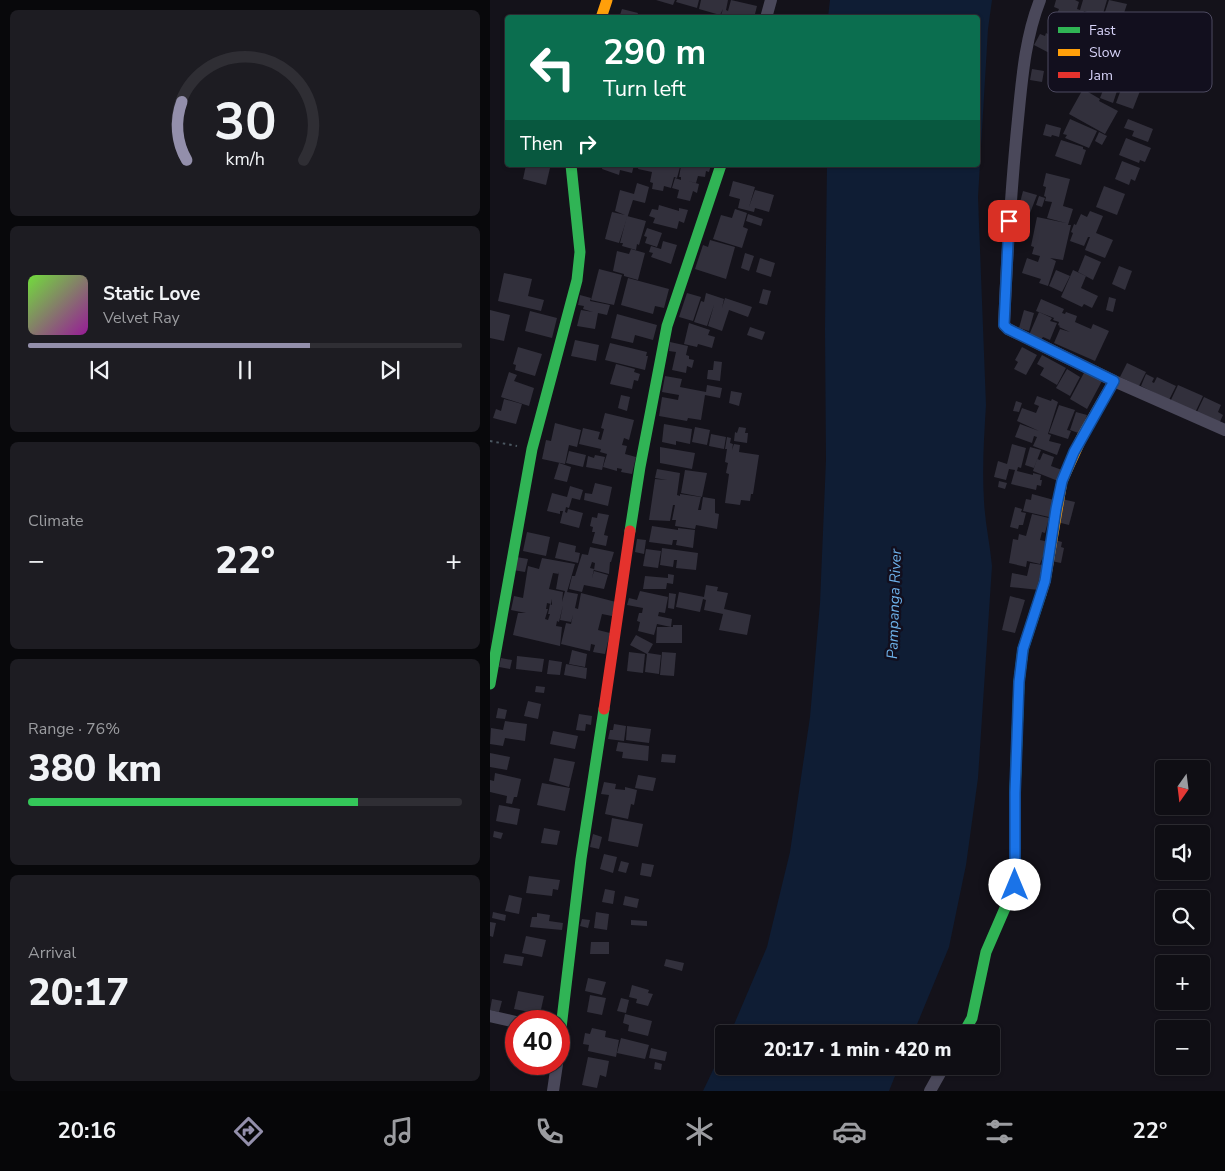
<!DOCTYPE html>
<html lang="en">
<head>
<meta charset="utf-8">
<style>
  body { margin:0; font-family:"Nunito Sans",sans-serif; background:#1d1c22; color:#f1f3f6; height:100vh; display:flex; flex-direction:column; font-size:19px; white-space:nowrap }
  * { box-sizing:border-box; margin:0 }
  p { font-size:16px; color:#9b9ca0 }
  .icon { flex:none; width:28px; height:28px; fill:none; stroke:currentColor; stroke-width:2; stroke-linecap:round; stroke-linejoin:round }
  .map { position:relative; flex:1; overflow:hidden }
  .details { display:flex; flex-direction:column; gap:10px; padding:10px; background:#08080b; width:490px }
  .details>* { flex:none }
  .top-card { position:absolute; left:15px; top:15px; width:475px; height:152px; border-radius:5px; box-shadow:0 1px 4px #0004,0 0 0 1px #2f2e34; background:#0b6e4f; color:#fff; overflow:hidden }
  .needle { width:32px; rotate:194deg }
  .fabs { position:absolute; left:665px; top:760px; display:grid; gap:10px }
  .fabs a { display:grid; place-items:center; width:55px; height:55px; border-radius:5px; background:#0f0e14; box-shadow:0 1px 4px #0004,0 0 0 1px #2f2e34; font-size:25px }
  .speed { position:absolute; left:15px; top:1010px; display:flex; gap:10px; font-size:25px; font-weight:700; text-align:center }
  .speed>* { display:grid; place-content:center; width:65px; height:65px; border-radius:50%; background:#0f0e14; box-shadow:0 1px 4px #0004,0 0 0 1px #2f2e34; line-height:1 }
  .speed .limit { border:8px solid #d22; background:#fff; color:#111 }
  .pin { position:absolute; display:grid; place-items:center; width:42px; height:42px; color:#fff; margin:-21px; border-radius:10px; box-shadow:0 2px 8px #0006 }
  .me { position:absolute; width:55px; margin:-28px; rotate:0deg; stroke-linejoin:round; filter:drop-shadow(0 0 4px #0008) }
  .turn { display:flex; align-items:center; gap:18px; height:105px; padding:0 15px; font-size:22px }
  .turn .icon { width:65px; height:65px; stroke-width:2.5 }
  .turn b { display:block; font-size:35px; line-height:42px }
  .then { display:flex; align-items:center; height:48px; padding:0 15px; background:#0003; gap:10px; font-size:19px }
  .big { font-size:38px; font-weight:800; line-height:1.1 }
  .details .card { flex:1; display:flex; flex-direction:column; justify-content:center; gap:8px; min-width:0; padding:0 18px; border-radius:8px; background:#1d1c22 }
  .details .dial { align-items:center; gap:0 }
  .dial svg { height:130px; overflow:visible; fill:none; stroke:#2f2e34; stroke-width:7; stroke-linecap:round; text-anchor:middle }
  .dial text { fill:#f1f3f6; stroke:none }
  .song { display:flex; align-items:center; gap:15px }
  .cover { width:60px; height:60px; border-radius:8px; background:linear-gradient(135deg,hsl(100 70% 55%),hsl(300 70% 35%)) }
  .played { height:5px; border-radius:2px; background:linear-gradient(90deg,#938fab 65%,#2f2e34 65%) }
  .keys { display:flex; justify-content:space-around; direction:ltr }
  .heat { display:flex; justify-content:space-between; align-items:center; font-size:28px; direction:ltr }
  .charge { height:8px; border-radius:4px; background:linear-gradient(90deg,#34c759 76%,#2f2e34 0) }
  .trip { position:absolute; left:225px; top:1025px; width:285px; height:50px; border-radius:5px; background:#0f0e14; box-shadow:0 1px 4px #0004,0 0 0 1px #2f2e34; font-weight:800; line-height:50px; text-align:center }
  .dock { display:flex; height:80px; justify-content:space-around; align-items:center; background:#060608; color:#9b9ca0 }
  .dock .icon { width:35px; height:35px }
  .dock .current { color:#938fab }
  .dock b { font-size:22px; color:#f1f3f6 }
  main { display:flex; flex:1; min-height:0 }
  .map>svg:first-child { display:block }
  .water { fill:#0f1d34 }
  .building { fill:#32303c; fill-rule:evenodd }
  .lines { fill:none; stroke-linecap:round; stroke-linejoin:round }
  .path { stroke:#4c5862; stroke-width:2; stroke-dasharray:2.5 4; stroke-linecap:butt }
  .street { stroke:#4a485a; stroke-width:12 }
  .fast { stroke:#30b455; stroke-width:11 }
  .slow { stroke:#ff9f0a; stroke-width:11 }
  .jam { stroke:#e5322d; stroke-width:11 }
  .route-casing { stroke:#114b97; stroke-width:12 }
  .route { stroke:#1a73e8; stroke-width:9 }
  .labels { text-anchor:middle; stroke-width:5; stroke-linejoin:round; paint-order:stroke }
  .water-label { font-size:15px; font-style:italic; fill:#6eb2eb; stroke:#120f1e }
  .key { fill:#120f1e; stroke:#4d4a60; stroke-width:1 }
  .key-label { font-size:14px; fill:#d7d3f9 }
</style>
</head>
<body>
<main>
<section class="details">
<div class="card dial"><svg viewBox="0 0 100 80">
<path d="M14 69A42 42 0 1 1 86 69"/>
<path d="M14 69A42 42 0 0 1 11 33" stroke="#938fab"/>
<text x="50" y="56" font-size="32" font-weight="700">30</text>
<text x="50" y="72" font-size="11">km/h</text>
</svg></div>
<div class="card">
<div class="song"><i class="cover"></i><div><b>Static Love</b><p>Velvet Ray</p></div></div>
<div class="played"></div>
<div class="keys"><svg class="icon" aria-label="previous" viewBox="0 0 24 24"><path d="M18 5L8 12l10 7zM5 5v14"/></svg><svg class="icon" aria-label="pause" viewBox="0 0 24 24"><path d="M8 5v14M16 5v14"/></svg><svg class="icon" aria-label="next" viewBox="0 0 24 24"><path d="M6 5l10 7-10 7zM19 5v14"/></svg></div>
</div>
<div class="card"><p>Climate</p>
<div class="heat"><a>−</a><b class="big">22°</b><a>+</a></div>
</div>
<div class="card"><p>Range · 76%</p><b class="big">380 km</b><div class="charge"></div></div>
<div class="card"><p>Arrival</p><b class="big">20:17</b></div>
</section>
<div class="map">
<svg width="735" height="1091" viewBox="0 0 735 1091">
  <rect width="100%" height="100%" fill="#14121a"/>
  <g class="water">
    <path d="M 340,0 L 502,0 L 498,29 L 488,197 L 496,405 C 494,437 492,469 494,501 C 495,523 500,544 502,566 L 488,778 L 476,865 L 459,947 L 423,1034 L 240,1034 L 277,947 L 300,852 L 320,717 L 330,603 L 336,460 L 335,329 L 337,165 L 488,165 L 488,18 L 338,17 Z"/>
    <polygon points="234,1047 234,1066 409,1066 399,1091 213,1091"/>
  </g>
  <g class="building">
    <polygon points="166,0 185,0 183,5"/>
    <polygon points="187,0 209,0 207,8 186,2"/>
    <polygon points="211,0 238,0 236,10 238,11 241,0 267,6 264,18 230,18 233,9 230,15 209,9"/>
    <polygon points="566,0 585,0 589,2 587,9 590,10 593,0 617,0 612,17 594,11 588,26 565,18 569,9 564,7"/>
    <polygon points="619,0 637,4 634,13 639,15 636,24 632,23 628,39 618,35 618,33 617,33 615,37 591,30 596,13 613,18"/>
    <polygon points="132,9 148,13 146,18 129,18"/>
    <polygon points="556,33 569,40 567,43 573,46 567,57 544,45 550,34 555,36"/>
    <polygon points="542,69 554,71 552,82 540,80"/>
    <polygon points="617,80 629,85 623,103 610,98"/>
    <polygon points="633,84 650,91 643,109 626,103"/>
    <polygon points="593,89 610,99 609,101 628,111 615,134 579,114"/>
    <polygon points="580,119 607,131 599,148 575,138 577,135 573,134"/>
    <polygon points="638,119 663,129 658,142 642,136 644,131 634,128"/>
    <polygon points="556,124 571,128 569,137 562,135 561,137 553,135"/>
    <polygon points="609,132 617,136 612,145 605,141"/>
    <polygon points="636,138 661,148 655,162 650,160 649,163 629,155"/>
    <polygon points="571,140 593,147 593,149 596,150 591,165 565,156"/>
    <polygon points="632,161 650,168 645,181 641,179 639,185 625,179"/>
    <polygon points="36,165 46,165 60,168 56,185 33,179"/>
    <polygon points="113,165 144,165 142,173 130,170 129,175 112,169"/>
    <polygon points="149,165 182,165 190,167 187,178 184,177 181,188 174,186 173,191 162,189 163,183 160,182 162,172 148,169"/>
    <polygon points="194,165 201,165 201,168 202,165 221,165 219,172 216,171 215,177 208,176 206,183 198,181 209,184 207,193 203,191 200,201 187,198 189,190 182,188 185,178 191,180 191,177 189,177 191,166 194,166"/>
    <polygon points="556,173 580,179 573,206 583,209 578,225 581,225 573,260 560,258 566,261 558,286 549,283 551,279 532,273 537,258 548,262 550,256 542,254 544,247 541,246 547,217 576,223 557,218 562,202 555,201 556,197 554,196 556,187 553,186"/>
    <polygon points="243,181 265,187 259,207 265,190 284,195 279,212 265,208 264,212 248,208 250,199 239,196"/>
    <polygon points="147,183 159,187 155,203 143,200 129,243 115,239 122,212 135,215 125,211 130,190 144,194"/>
    <polygon points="614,186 635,194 627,215 606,207"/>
    <polygon points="533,191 547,195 540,213 528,210"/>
    <polygon points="549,196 555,198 552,207 546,205"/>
    <polygon points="169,205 189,211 189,208 198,210 194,223 189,221 187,229 163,223 165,218 159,216 162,209 168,210"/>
    <polygon points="245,209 257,213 253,227 258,229 252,248 223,239 231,215 242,218"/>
    <polygon points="600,211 613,216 606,233 623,240 615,258 595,250 600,237 598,237 594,246 580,241 583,233 581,232 584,224 586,225 591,214 597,217"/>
    <polygon points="258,214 273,219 271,226 256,221"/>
    <polygon points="137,216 156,221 149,245 147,244 146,250 132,246 133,243 130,243"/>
    <polygon points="157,228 172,233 167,247 155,243 157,237 154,236"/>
    <polygon points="220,240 245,247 236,279 205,269 213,245 218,247"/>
    <polygon points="173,241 187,245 181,264 161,257 163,253 159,252 161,246 171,249"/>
    <polygon points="141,249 155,253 148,280 134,276 134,274 123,271 127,251 139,254"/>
    <polygon points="255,253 264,256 259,271 251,268"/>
    <polygon points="595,255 611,262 603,280 588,272"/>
    <polygon points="270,258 285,263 281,277 266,272"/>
    <polygon points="629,266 642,271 635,290 622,284"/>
    <polygon points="109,269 132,275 124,305 101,300"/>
    <polygon points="566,270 580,276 572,292 559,286"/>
    <polygon points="583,270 596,276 591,288 608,296 602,308 594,304 592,307 571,297"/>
    <polygon points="14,273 42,279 38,296 54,300 51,311 8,301"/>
    <polygon points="138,278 179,289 174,308 165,306 163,314 131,305"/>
    <polygon points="273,289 281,291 277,305 269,303"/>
    <polygon points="197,293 211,297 203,321 189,317"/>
    <polygon points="216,293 234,299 232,308 235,298 262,307 258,317 239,310 232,331 218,326 224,305 217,326 204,322 211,301 214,302"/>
    <polygon points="90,295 101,298 100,301 120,305 117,315 108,313 105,329 87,326 91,310 103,312 93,309 94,306 88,305"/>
    <polygon points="619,297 626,299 623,312 616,310"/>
    <polygon points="551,299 574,309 572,313 575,314 576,312 587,316 585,322 601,329 603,324 619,331 605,361 564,343 570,329 580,332 569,327 570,326 568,325 569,322 563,320 564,318 546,311"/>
    <polygon points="0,310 20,315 14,341 0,338"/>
    <polygon points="534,310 544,313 539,331 529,328"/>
    <polygon points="40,311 67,318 62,338 35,331"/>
    <polygon points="549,312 562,318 560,321 567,323 560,340 553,337 551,340 539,335"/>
    <polygon points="127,314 167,325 163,340 145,335 143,343 121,338"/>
    <polygon points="199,323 220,330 218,335 225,337 222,348 208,344 207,347 194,344"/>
    <polygon points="260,327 275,332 272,340 257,335"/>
    <polygon points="85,340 109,345 106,361 81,356"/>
    <polygon points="180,342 198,346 196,355 199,356 199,359 204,360 202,368 197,366 196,373 182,370 186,352 179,351"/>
    <polygon points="120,343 157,352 156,356 158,356 155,370 115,360"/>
    <polygon points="28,347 52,354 45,376 25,370 26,365 23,364"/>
    <polygon points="532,347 547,355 536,375 524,369 528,362 525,360"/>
    <polygon points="552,355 576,368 567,385 550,375 554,368 547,364"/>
    <polygon points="224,361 232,362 230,381 217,379 218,370 223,370"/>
    <polygon points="637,363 656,372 649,386 630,377"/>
    <polygon points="126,364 145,369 144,372 150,374 148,381 144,380 142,389 120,384"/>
    <polygon points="577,369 590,377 580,396 566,388"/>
    <polygon points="595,371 612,381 597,409 580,399"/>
    <polygon points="19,372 27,375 24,381 44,388 39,406 11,397"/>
    <polygon points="656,374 664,378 662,382 664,383 667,377 686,386 679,400 651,386"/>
    <polygon points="175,376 192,379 190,387 216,392 217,385 232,388 230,398 215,395 211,420 198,418 197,421 169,416 172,397 188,400 189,395 172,392"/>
    <polygon points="688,385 713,396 704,415 679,404"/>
    <polygon points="241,391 252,393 249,406 239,403"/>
    <polygon points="131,395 140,397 137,411 128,408"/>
    <polygon points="547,396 561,401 562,399 568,402 558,434 561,435 559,441 571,444 567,455 543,446 547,437 544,436 542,443 525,437 530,424 549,431 527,421 532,408 546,413 549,406 544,404"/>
    <polygon points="714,397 731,405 728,412 733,415 728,426 705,416"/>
    <polygon points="14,399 32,404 26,424 3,418 6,409 11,411"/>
    <polygon points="526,401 532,403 529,412 523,411"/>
    <polygon points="569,405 585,410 577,430 581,431 578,439 559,433"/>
    <polygon points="586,412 597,415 591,434 580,430"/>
    <polygon points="115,413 144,420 139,440 134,438 132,445 137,446 135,454 146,457 142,474 131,472 132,469 127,468 127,471 113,467 117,454 110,452 111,449 89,444 93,428 110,432 108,439 111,440 114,429 111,428"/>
    <polygon points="65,423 91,430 87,447 79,445 75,464 52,459 56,440 61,441"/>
    <polygon points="174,424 202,429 200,444 186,441 186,445 172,442"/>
    <polygon points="205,427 220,430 217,445 202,442"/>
    <polygon points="249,427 256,428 255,433 258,433 257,443 244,441 245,432 247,433"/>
    <polygon points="221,434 236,437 234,449 219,446"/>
    <polygon points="237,437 241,438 240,443 243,444 242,450 244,444 250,445 249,452 269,455 263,494 261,494 260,501 251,500 250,505 235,503 239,474 236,473 238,463 235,462 237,449 235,449"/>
    <polygon points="522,444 536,448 531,468 528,467 527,471 543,475 543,473 551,475 550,480 552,480 551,486 547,485 546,490 521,484 525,470 519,469 516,480 504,477 508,461 517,464"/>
    <polygon points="170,447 205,453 202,469 170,463"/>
    <polygon points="540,447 551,450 544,468 535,465"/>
    <polygon points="79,451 96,455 93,467 76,463"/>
    <polygon points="553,453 564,457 561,466 572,470 568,481 543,471 547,459 550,460"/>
    <polygon points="105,455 115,457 112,470 96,467 98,456 104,458"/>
    <polygon points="69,463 81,467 77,482 64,479"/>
    <polygon points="167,469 190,473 187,495 190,496 190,494 211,497 208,510 211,510 213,497 225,499 225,513 229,514 227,529 206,525 205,529 185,526 186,520 182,520 185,505 183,505 180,521 159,520 165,479 177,480 165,478"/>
    <polygon points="195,470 217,473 212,497 191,493"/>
    <polygon points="509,481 517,483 515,489 508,487"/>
    <polygon points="105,483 122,487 118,506 94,500 95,493 102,494"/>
    <polygon points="80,486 93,490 90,500 82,498 79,508 76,507 75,512 77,513 78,509 93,513 89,528 70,523 73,511 70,511 70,514 57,511 62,493 77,497"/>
    <polygon points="542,494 564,500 559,517 533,511 536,499 541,500"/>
    <polygon points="572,499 585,502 579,525 567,522"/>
    <polygon points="525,507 532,509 531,512 536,513 533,525 529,525 528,529 520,527"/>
    <polygon points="108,513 119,515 114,535 118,536 116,546 102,543 105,532 102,532 103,527 100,526 102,517 107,518"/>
    <polygon points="542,514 559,518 555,533 552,532 550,540 559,542 550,564 537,561 536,567 519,563 523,539 528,540 529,534 536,536"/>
    <polygon points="162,526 188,530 188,528 205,530 203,548 186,545 187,540 183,540 182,545 159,542"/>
    <polygon points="37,532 60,537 56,556 33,551"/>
    <polygon points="147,539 156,540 154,554 145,552"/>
    <polygon points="565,540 572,542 571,547 574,548 571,563 561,561"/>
    <polygon points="69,542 86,546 85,552 90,553 88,563 65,558"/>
    <polygon points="100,547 124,552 121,562 120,562 119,574 104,570 105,563 102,562 100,568 104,569 102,578 104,571 118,575 114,589 94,585 92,592 79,589 82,576 85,576 92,554 98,555"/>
    <polygon points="172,548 208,553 206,570 186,568 187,560 184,560 183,567 170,565"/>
    <polygon points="156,549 171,551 168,568 153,566"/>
    <polygon points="26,557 38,559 35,572 23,570"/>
    <path d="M 52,558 L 85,564 L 77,592 L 88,594 L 85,608 L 88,609 L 91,593 L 126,602 L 122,616 L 112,614 L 108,630 L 120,633 L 115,654 L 103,652 L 105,645 L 101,644 L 100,651 L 71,644 L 76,623 L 81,624 L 83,615 L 81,622 L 70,620 L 73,605 L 69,622 L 67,621 L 66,626 L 72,627 L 70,646 L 23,635 L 28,613 L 36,613 L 21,610 L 24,596 L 33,598 L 38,566 L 49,569 ZM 69,572 L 66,589 L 75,591 L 72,602 L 73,592 L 59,589 L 63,573 L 69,574 ZM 62,599 L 62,605 L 60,604 L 58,614 L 60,614 L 58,620 L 55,619 L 58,609 L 56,609 L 57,603 L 61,604 Z"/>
    <polygon points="540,563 553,565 549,590 520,587 522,573 537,576"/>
    <polygon points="178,574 184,575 183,584 177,583 176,589 153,589 155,576 178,578"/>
    <polygon points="216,585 228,587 227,591 238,593 234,609 261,615 257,635 229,630 233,614 214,610 216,600 213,599 210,612 186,607 189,592 214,597"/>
    <polygon points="150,591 178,597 175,613 169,612 168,616 182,619 181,627 167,624 164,635 148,631 150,622 147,621 149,613 152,613 153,608 137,605 139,598 147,600"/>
    <polygon points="179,593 186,594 184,609 178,608"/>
    <polygon points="520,596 535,600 525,633 512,630"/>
    <polygon points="183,625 192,625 192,643 166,643 167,627 183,627"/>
    <polygon points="146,635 163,644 158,653 171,655 169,674 155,672 157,654 140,645"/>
    <polygon points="82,650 97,654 95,667 79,664"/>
    <polygon points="139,652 155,654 153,673 137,671"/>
    <polygon points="172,652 186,653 184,676 170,675"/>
    <polygon points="27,656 54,659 52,672 26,669"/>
    <polygon points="11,658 22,660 20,669 9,667"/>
    <polygon points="59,660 72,662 70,675 57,674"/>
    <polygon points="76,664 97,668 96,679 74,675"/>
    <polygon points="46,686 55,687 54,693 45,692"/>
    <polygon points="38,701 51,704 48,719 34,716"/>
    <polygon points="8,708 17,710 15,719 6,718"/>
    <polygon points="89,714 102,716 101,725 96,724 95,731 86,730"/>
    <polygon points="15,721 37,724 35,741 15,738 13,746 0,744 1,728 13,730"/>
    <polygon points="124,724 136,726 134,741 118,739 120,730 123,730"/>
    <polygon points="137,726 161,729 159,743 136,740"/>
    <polygon points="63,731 88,736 85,749 60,744"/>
    <polygon points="128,742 159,746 158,761 132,758 133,752 126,751"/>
    <polygon points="0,753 20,757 17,770 0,767"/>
    <polygon points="172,754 186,755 185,763 171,762"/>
    <polygon points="64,758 85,762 79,787 59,781"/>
    <polygon points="5,773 31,779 27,797 24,797 22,804 16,803 17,796 0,792 0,780 4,781"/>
    <polygon points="148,775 166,778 163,791 145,788"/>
    <polygon points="114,782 126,784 125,789 135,790 135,787 147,790 144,805 141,804 138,819 115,814 119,795 111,794"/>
    <polygon points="52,783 80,788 75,811 47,805"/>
    <polygon points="9,805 30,809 27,825 6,821"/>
    <polygon points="122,818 153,824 148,847 118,841"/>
    <polygon points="54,828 70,831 67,845 51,843"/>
    <polygon points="4,831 13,833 11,839 3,837"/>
    <polygon points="103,834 112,837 109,849 100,847"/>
    <polygon points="114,854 127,857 123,873 110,869"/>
    <polygon points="131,861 139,863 136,873 128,871"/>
    <polygon points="152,863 164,865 161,877 150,875"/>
    <polygon points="39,876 70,880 68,890 63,889 62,896 36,893"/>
    <polygon points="115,889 125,891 123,904 112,902"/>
    <polygon points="19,895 32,898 29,914 15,911"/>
    <polygon points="135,896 149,899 147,908 133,905"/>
    <polygon points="3,912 16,915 15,921 2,918"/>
    <polygon points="106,912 119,914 117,930 104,928"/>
    <polygon points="47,913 60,915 59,921 73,923 72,930 40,927 42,917 47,917"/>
    <polygon points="92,919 100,920 98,928 90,926"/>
    <polygon points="141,920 157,921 157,926 141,925"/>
    <polygon points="0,922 6,923 3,937 0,936"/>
    <polygon points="36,936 56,940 52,957 32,953"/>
    <polygon points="101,942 119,942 119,954 100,954"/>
    <polygon points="15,954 34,957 32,966 13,963"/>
    <polygon points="176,959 194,963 192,971 174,966"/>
    <polygon points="98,978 116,982 112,995 95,991"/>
    <polygon points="142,985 159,990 158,993 163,994 158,1006 146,1003 147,999 139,997"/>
    <polygon points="28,991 54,996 50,1014 24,1009"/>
    <polygon points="100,995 116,998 112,1015 97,1012"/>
    <polygon points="131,998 139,1000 136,1013 127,1011"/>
    <polygon points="2,999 12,1001 9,1012 0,1010"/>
    <polygon points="135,1014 162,1021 158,1036 138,1031 139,1025 133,1023"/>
    <polygon points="102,1028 116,1031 115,1037 129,1040 126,1057 98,1051 99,1045 93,1044 95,1033 100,1034"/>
    <polygon points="131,1038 159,1045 155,1059 127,1053"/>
    <polygon points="161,1048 177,1052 175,1061 159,1058"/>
    <polygon points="98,1057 119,1061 116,1077 110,1075 107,1088 92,1085"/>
    <polygon points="165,1062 172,1064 171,1070 164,1069"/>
  </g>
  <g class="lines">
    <polyline class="path" points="0,441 27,446"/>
    <g class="street">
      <path d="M 550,0 C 535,38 532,79 528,119 C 521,188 517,256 514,325 L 518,329 L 624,381 L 735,430"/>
      <polyline points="276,18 281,0"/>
      <polyline points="0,1016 26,1022"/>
      <polyline points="63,1091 67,1064"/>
      <polyline points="440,1091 454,1066"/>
    </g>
    <g class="fast">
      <polyline points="140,531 150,467 177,326 231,165"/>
      <polyline points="0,684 42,449 87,280 90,252 81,165"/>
      <polyline points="473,1034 482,1018 496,952 525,885 525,793 529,682 533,649 551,594"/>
      <polyline points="69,1045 91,859 114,709"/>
    </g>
    <g class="slow">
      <polyline points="111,18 117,0"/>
      <polyline points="551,594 555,581 572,481 592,437 624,381"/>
    </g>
    <polyline class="jam" points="114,709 140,531"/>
  </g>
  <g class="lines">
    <g class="route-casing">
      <polyline id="route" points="519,221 514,325 518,329 624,381 584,452 572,481 566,509 555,581 533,649 529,682 525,793 525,885"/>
    </g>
    <use href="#route" class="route"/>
  </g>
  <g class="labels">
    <g class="water-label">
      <text transform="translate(404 604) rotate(-88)" y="5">Pampanga River</text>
    </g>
  </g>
  <rect x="558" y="12" width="164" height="80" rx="8" class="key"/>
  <rect x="568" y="27" width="22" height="6" fill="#30b455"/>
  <rect x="568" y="49" width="22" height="7" fill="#ff9f0a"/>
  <rect x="568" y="72" width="22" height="6" fill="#e5322d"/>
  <g class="key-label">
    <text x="599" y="35">Fast</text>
    <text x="599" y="57">Slow</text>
    <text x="599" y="80">Jam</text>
  </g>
</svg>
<div class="fabs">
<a><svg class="needle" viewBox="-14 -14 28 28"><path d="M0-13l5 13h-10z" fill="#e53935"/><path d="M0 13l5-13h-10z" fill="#9b9ca0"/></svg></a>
<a><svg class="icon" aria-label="sound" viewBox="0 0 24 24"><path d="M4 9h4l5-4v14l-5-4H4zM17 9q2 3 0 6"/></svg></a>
<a><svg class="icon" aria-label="search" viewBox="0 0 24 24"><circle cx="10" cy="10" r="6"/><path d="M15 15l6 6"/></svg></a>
<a>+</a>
<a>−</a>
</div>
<div class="speed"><div class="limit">40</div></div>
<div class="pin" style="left:519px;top:221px;background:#d93025"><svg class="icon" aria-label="arrive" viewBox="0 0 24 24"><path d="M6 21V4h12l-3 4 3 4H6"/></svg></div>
<svg class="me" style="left:525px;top:885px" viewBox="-20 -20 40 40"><circle r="19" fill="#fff"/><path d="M0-13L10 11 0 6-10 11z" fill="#1a73e8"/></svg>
<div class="trip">20:17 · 1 min · 420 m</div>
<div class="top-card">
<div class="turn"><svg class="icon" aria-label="left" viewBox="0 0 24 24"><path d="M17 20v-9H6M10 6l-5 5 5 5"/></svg><div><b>290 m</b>Turn left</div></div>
<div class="then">Then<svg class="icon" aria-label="right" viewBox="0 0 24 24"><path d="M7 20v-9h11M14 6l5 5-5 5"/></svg></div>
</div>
</div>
</main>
<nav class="dock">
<b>20:16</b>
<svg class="icon current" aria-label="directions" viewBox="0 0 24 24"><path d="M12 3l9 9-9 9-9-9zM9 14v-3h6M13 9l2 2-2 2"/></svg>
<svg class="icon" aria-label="music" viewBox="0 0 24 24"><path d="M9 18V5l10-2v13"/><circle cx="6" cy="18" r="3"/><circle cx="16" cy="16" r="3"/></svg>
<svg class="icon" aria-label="phone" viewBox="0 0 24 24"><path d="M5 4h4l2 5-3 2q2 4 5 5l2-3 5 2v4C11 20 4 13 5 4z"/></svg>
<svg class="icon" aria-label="climate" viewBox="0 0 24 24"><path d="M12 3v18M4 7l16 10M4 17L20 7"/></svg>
<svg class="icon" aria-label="car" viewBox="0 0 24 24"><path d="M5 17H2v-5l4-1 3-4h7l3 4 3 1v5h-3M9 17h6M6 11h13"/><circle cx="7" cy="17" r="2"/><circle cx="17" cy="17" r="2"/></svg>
<svg class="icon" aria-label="filters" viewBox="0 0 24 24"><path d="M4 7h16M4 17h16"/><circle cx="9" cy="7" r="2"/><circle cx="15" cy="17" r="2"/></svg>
<b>22°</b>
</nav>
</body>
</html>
